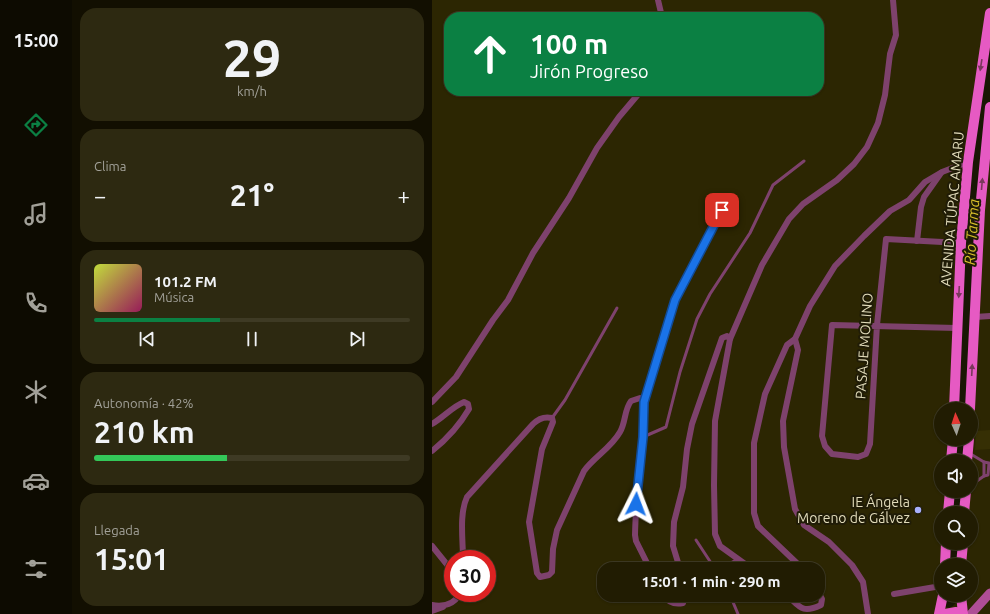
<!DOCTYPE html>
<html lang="es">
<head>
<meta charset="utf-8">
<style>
  body { margin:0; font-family:Ubuntu,sans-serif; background:#2d2911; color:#f1f3f6; height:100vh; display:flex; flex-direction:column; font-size:15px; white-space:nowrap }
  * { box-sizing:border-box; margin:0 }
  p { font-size:13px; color:#a2a199 }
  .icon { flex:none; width:22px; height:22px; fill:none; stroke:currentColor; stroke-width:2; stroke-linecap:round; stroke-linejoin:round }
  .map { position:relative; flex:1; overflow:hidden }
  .details { display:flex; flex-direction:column; gap:8px; padding:8px; background:#120f01; width:360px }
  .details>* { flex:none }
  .banner { position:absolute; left:12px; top:12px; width:380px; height:84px; border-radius:16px; box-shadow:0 1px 3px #0004,0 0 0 1px #3e3a24; background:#0b8043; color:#fff; overflow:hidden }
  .needle { width:26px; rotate:357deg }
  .fabs { position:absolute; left:502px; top:402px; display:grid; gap:8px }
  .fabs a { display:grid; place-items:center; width:44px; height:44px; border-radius:50%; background:#211c02; box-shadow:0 1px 3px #0004,0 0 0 1px #3e3a24; font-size:20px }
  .speed { position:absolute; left:12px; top:550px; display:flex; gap:8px; font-size:20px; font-weight:700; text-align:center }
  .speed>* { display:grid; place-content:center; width:52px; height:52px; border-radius:50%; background:#211c02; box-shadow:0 1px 3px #0004,0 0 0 1px #3e3a24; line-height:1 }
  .speed .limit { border:6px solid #d22; background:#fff; color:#111 }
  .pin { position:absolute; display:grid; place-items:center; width:34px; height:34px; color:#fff; margin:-17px; border-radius:8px; box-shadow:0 2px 6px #0006 }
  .me { position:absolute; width:44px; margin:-22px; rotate:3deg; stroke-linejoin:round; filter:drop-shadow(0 0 3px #0008) }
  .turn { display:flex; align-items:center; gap:14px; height:84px; padding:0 20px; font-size:18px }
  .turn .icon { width:52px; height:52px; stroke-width:2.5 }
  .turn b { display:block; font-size:28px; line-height:34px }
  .big { font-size:30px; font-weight:600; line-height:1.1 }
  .details .widget { flex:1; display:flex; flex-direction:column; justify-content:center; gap:6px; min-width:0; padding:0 14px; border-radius:16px; background:#2d2911 }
  .details .dial { align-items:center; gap:0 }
  .dial b { font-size:52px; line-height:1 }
  .song { display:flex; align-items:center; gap:12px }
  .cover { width:48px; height:48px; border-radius:6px; background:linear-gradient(135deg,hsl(70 70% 55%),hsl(330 70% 35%)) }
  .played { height:4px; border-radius:2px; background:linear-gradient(90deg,#0b8043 40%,#3e3a24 40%) }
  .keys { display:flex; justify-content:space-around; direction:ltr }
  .heat { display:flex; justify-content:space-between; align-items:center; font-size:22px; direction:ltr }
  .charge { height:6px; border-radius:3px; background:linear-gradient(90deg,#34c759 42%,#3e3a24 0) }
  .trip { position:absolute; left:165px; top:562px; width:228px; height:40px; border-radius:16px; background:#211c02; box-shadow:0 1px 3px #0004,0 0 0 1px #3e3a24; font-weight:600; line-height:40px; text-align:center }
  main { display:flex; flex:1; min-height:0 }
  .tab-bar { display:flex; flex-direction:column; width:72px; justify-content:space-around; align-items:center; background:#0d0b01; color:#a2a199 }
  .tab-bar .icon { width:28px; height:28px }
  .tab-bar .on { color:#0b8043 }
  .tab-bar b { font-size:18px; color:#f1f3f6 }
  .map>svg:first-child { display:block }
  .built { fill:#362f04 }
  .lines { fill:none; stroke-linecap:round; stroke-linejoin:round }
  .river { stroke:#191604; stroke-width:13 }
  .service { stroke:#7e426d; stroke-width:3 }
  .minor { stroke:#7e426d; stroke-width:6 }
  .secondary { stroke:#af4e96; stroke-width:9 }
  .trunk { stroke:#e65ac3; stroke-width:10 }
  .oneway { fill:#79385c }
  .route-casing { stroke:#114b97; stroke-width:10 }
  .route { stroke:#1a73e8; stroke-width:7 }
  .poi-dot { fill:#a8b0fc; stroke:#201c07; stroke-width:1.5 }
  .labels { text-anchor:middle; stroke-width:4; stroke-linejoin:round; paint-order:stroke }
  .street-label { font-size:14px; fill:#e1dbba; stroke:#201c07 }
  .poi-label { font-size:14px; fill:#e1dbba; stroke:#201c07; text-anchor:end }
  .water-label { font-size:15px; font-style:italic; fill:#d8bf2a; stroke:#201c07 }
</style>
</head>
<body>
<main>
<nav class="tab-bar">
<b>15:00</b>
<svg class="icon on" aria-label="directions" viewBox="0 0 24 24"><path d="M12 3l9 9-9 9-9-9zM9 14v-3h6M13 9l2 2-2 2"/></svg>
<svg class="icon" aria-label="music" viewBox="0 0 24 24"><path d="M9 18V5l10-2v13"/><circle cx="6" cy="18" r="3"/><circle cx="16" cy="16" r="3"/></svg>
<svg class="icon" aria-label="phone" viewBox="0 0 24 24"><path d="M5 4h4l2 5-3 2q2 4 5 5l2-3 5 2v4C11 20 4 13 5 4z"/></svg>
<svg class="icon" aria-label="climate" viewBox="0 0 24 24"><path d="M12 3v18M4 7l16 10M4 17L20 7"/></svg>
<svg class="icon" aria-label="car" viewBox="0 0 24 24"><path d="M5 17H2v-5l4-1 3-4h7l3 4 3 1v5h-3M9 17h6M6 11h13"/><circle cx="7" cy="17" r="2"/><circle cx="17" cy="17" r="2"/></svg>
<svg class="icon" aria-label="filters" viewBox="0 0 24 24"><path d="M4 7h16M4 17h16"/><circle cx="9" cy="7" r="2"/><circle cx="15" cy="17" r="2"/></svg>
</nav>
<section class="details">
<div class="widget dial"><b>29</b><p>km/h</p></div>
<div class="widget"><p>Clima</p>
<div class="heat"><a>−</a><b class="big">21°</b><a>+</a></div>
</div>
<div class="widget">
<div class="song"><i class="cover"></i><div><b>101.2 FM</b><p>Música</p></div></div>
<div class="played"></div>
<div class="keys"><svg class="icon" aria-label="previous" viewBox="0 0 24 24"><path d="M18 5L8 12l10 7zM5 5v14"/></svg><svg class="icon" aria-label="pause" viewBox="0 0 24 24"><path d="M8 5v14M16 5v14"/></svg><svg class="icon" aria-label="next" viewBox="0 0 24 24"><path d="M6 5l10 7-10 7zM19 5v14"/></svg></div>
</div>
<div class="widget"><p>Autonomía · 42%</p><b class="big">210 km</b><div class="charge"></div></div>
<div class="widget"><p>Llegada</p><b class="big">15:01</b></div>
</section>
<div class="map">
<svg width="558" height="614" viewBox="0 0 558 614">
  <rect width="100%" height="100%" fill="#2c2602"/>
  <polygon class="built" points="558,430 558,449 543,450 544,431"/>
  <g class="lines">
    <g class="river">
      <path d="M 530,409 C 536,291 539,173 558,57"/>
      <polyline points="528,461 529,439"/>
      <polyline points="525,513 526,491"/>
      <polyline points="522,565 523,543"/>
      <polyline points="517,601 519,595"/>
    </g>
    <g class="service">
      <polyline points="212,400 243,300 290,210"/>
      <polyline points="120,418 133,400 185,308"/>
      <polyline points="211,437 234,427 248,372 265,319 278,294 318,233 341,185 372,161"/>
      <polyline points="537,453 552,462 552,476 539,485"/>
      <polyline points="552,476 556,475 557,463 552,462"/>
      <polyline points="264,540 283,569"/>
      <polyline points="287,569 306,559"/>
      <polyline points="298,595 306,614"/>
    </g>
    <g class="minor">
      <polyline points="226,0 230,17"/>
      <polyline points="485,241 489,207 492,197 509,173"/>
      <polyline points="543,317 558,316"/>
      <polyline points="525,328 400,325 390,436 393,446 400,454 426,457 434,454 438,444 445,325 454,239 529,243"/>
      <polyline points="363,339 366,350 351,421 352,447 363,509 372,525 397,542 420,565 431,582 436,614"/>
      <polyline points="0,402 24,377 61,320 76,300 101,253 137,198 165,148 187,117 209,91"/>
      <path d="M 0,424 C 12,417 20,407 32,402 L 36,404 L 37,409 C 27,426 15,439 0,451"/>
      <polyline points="0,546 21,572"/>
      <path d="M 31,559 C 31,540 27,514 35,497 L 101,424 C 106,419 112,416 120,418 L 121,422 L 110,449 L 97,522 L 105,573 L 108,577 L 117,575 L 120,572 L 121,549 L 125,530 L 152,471 C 162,457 179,448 188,432 C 194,422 192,410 199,401 L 208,398 L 212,401 C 210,446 204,490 203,535 L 204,541 L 218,569"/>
      <polyline points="248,569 241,546 242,522 251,487 255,449 260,424 290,338 295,336 298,339"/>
      <polyline points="320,569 288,546 283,534 282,485 283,421 298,339 330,265 357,219 371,204 405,180 422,164 435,147 446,123 453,95 458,54 464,35 461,0"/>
      <polyline points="371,569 326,526 322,513 322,443 333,394 355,345 363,339 378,306 403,266 432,236 458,211 477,200 493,182 510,172 536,162"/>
      <polyline points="462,594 509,586"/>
      <path d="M 231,595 C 236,602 242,605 251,603 L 253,595"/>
      <path d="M 355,595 C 368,607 370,614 389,605 L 390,599 L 386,591"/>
      <path d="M 0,605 C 12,607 23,604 28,593"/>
      <polyline points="0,611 11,607"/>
    </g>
    <polyline class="secondary" points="539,614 558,593"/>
    <g class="trunk">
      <polyline points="522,409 529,243 536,162 558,13"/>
      <polyline points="538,409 548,210 558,107"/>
      <polyline points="519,461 521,439"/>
      <polyline points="535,461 537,439"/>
      <polyline points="516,513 518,491"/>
      <polyline points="532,513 534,491"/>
      <polyline points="513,565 514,543"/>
      <polyline points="529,565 531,543"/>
      <polyline points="529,595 531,614"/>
      <polyline points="507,614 511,595"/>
      <polyline points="513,614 524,612 529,614"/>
    </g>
  </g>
  <defs><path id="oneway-solid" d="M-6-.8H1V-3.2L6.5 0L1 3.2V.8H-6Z"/></defs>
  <g class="oneway">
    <use href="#oneway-solid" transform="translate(549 65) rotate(99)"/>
    <use href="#oneway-solid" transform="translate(550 184) rotate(-85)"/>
    <use href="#oneway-solid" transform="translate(527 292) rotate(93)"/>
    <use href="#oneway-solid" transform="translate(540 370) rotate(-87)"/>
  </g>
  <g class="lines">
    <g class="route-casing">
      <polyline id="route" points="204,504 211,437 212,402 243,300 290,210"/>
    </g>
    <use href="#route" class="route"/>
  </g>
  <circle class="poi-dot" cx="486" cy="510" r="4"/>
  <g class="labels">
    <g class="street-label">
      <text transform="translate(520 209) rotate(-85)" y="5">AVENIDA TÚPAC AMARU</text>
      <text transform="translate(432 346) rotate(-86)" y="5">PASAJE MOLINO</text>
    </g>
    <g class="poi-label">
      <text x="478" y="507">IE Ángela<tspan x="478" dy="16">Moreno de Gálvez</tspan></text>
    </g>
    <g class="water-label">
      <text transform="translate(540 232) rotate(-86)" y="5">Río Tarma</text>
    </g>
  </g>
</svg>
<div class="fabs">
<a><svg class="needle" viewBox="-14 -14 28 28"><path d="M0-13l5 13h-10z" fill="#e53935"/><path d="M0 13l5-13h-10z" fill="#a2a199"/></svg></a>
<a><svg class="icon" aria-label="sound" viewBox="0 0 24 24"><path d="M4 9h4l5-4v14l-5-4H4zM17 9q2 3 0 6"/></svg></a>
<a><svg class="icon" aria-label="search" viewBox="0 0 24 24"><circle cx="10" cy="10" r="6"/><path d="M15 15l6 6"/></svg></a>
<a><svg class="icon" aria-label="layers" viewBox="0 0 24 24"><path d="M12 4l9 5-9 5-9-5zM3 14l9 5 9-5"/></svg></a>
</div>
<div class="speed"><div class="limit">30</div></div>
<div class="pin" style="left:290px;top:210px;background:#d93025"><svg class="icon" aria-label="arrive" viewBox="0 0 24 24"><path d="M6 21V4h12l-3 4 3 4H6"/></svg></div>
<svg class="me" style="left:204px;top:504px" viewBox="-20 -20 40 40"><path d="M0-17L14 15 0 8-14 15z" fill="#1a73e8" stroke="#fff" stroke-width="4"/></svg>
<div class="trip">15:01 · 1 min · 290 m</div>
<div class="banner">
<div class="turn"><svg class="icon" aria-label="ahead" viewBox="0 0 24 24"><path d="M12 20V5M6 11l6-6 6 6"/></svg><div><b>100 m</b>Jirón Progreso</div></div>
</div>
</div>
</main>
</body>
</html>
